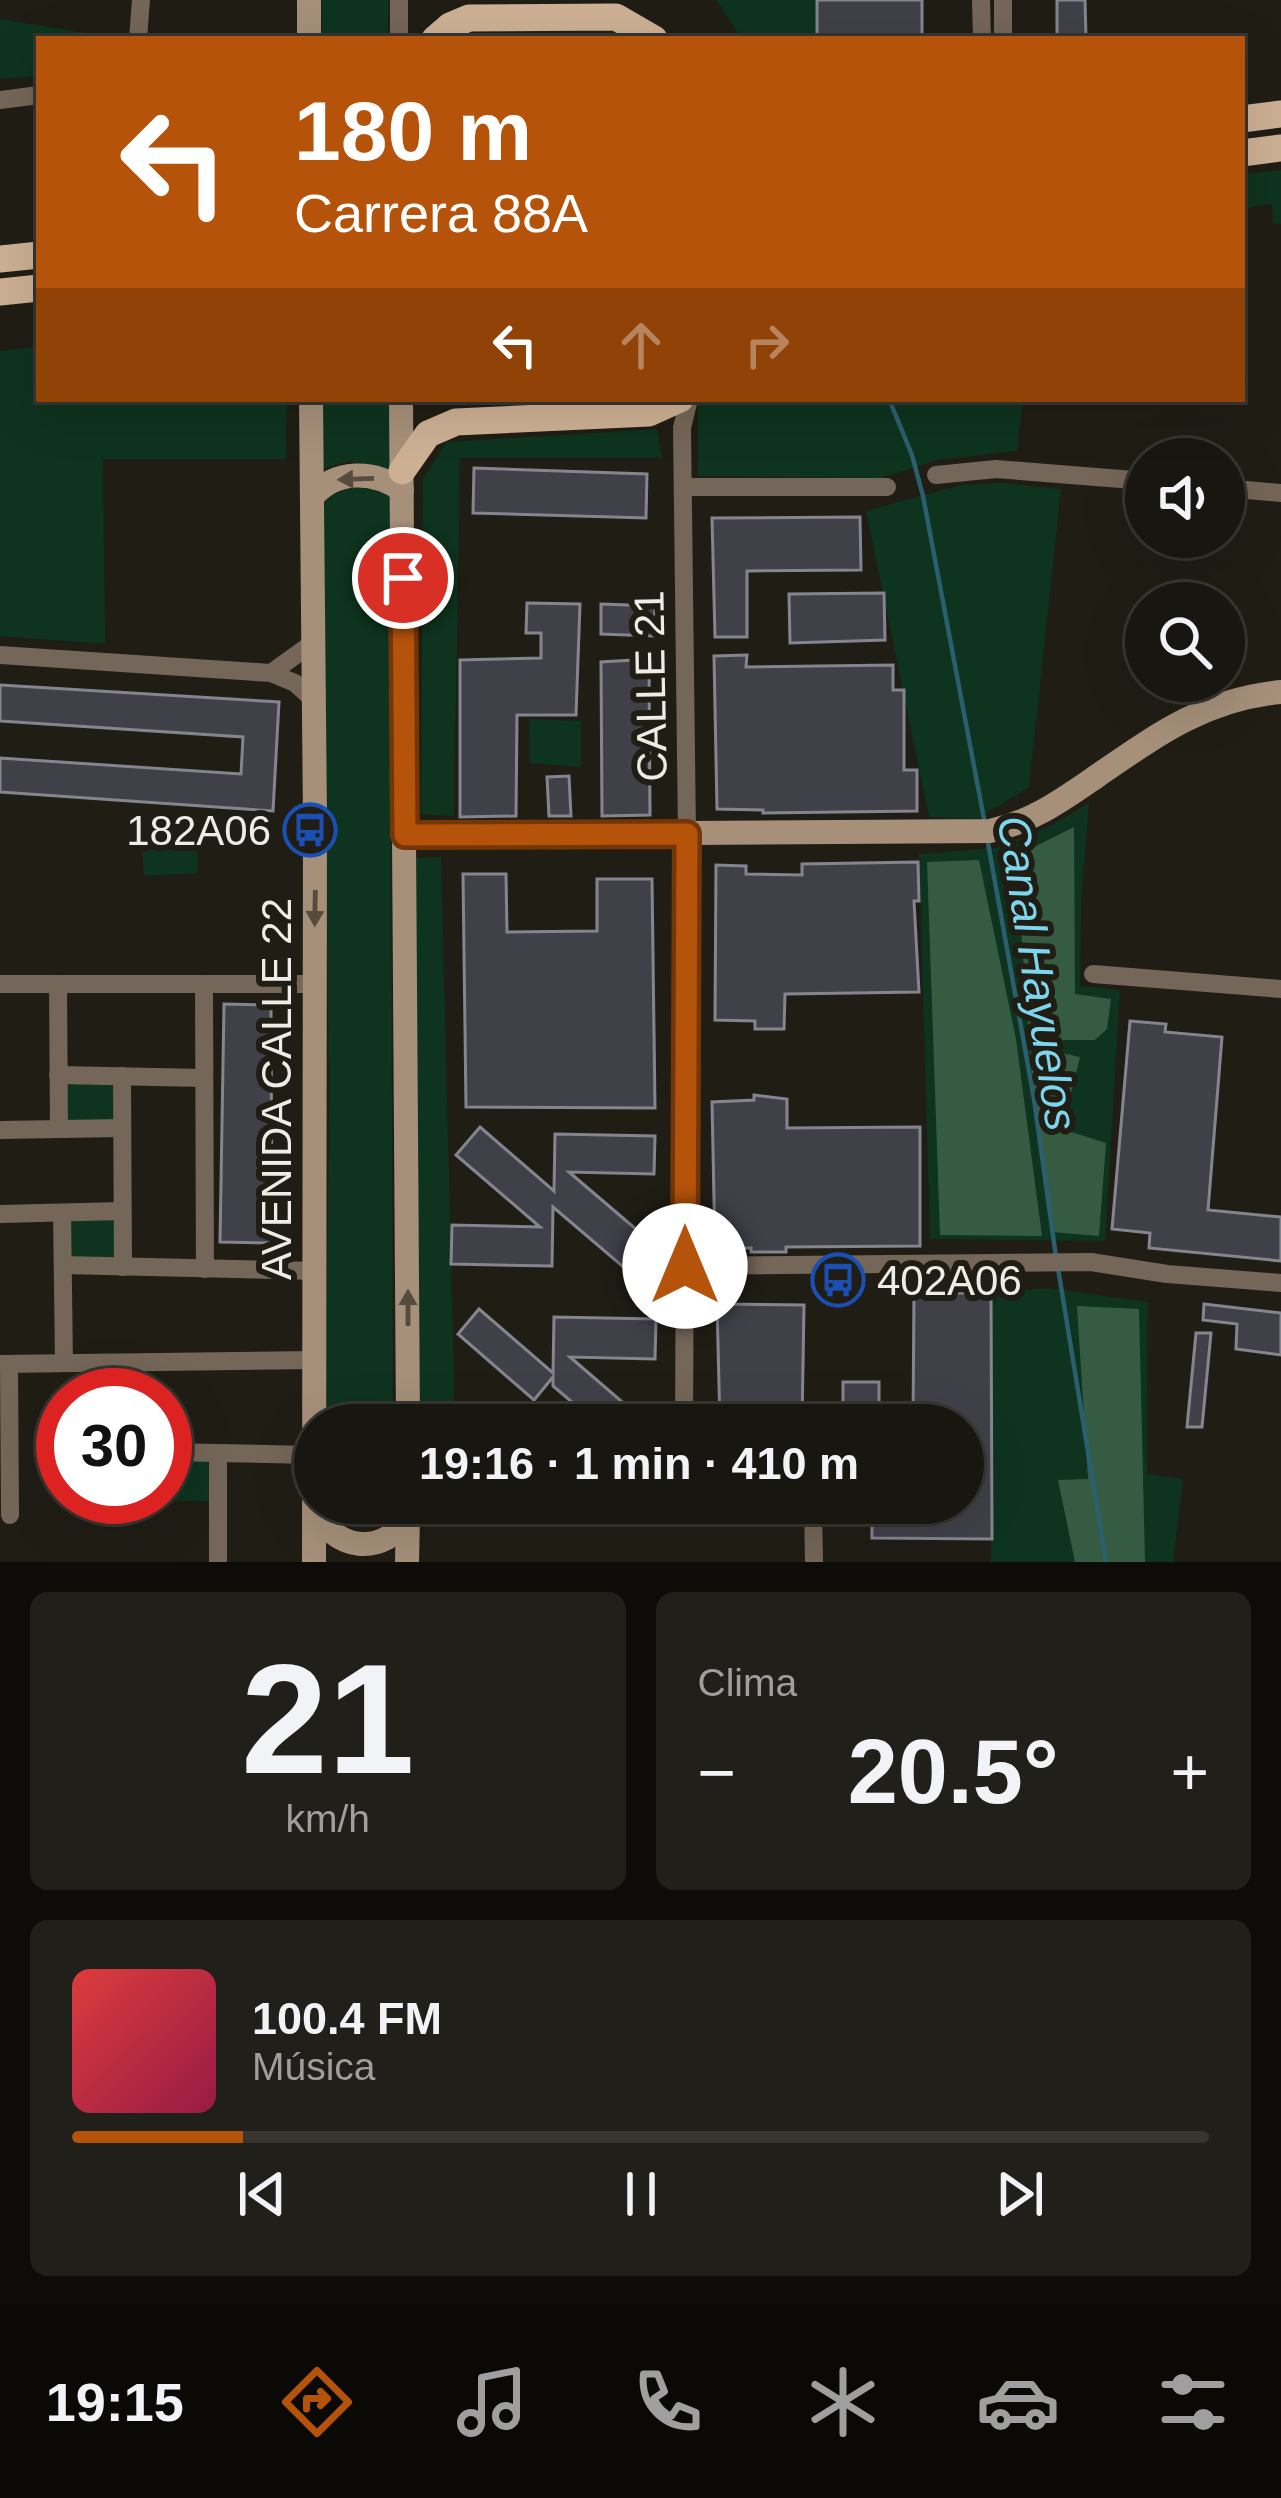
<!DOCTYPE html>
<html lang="es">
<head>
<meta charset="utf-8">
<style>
  body { margin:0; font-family:Arial,sans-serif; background:#211f19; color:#f1f3f6; height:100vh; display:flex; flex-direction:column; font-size:45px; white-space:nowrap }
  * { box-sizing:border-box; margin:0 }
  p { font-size:39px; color:#9f9f9f }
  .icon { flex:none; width:66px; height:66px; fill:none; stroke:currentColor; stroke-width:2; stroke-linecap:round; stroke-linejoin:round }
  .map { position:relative; height:1562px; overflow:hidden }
  .drawer { display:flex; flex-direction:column; gap:30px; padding:30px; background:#0d0c09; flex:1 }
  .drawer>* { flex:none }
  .guide { position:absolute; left:36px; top:36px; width:1209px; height:366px; border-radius:0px; box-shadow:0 12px 48px #0002,0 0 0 3px #363530; background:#b45309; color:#fff; overflow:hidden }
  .tools { position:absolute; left:1125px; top:438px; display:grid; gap:24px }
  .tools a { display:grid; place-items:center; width:120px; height:120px; border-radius:50%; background:#181610; box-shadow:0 12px 48px #0002,0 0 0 3px #363530; font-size:60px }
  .speed { position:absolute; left:36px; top:1368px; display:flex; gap:24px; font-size:60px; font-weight:700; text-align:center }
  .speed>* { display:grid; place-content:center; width:156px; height:156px; border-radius:50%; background:#181610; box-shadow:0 12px 48px #0002,0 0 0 3px #363530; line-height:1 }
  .speed .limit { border:18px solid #d22; background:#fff; color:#111 }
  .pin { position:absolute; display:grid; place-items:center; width:102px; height:102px; color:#fff; margin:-51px; border:6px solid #fff; border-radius:50%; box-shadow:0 3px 12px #0007 }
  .me { position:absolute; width:132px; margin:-66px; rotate:0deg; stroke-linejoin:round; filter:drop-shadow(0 0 9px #0008) }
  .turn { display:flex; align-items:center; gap:42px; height:252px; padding:0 60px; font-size:54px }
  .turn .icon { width:156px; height:156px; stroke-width:2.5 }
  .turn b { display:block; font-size:84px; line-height:102px }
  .lanes { display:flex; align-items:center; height:114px; padding:0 60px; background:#0003; justify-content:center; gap:60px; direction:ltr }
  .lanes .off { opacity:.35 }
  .big { font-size:90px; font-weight:700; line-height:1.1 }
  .drawer .tile { flex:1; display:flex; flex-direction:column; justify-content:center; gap:18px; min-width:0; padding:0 42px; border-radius:18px; background:#211f19 }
  .drawer .dial { align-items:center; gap:0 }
  .dial b { font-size:156px; line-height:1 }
  .song { display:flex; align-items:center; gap:36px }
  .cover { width:144px; height:144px; border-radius:18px; background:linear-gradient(135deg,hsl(0 70% 55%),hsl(340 70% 35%)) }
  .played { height:12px; border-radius:6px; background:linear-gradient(90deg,#b45309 15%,#363530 15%) }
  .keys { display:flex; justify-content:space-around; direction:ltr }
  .heat { display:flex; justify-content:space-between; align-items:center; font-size:66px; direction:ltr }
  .drawer .tiles { flex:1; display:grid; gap:30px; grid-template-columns:1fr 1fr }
  .tile:last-child { grid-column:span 2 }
  .trip { position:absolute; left:294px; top:1404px; width:690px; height:120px; border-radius:60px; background:#181610; box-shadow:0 12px 48px #0002,0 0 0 3px #363530; font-weight:700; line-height:120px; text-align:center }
  .tabs { display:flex; height:192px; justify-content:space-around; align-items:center; background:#0a0906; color:#9f9f9f }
  .tabs .icon { width:84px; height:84px }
  .tabs .selected { color:#b45309 }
  .tabs b { font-size:54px; color:#f1f3f6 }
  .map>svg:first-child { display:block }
  .green { fill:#0e331e }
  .forest { fill:#355c43 }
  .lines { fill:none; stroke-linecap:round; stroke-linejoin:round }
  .stream { stroke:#2a5f6d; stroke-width:4.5 }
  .building { fill:#404049; stroke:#858590; stroke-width:3 }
  .street { stroke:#746658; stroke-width:18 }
  .secondary { stroke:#a6907a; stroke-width:24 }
  .primary { stroke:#cdb094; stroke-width:27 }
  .oneway { fill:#564b3d }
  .route-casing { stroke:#753606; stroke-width:30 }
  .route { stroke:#b45309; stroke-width:21 }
  .labels { text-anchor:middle; stroke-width:12; stroke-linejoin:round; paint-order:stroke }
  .street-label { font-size:42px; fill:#efece7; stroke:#201d15 }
  .poi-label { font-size:42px; fill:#efece7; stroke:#201d15; text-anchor:end }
  .water-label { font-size:45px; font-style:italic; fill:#7ed6ee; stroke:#201d15 }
</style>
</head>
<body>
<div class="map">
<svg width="1281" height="1562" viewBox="0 0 1281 1562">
  <rect width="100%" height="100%" fill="#201d15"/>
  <g class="green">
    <rect x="322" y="0" width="66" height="39"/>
    <polygon points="716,0 817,0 817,39 742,39"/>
    <polygon points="0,19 112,37 112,39 39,39 39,76 0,79"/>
    <polygon points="1281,170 1281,224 1273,223 1272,204 1242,209 1242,174"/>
    <polygon points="39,347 39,399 287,399 286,459 103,459 105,644 0,636 0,351"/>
    <polygon points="322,399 389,399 390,473 350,461 321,469"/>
    <polygon points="702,399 1023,399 1017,451 938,460 881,478 698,476 698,403"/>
    <polygon points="657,429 662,458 460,458 454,816 421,814 423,479 447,442"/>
    <polygon points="1002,483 1061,489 1029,787 977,819 929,817 866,511 961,485"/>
    <polygon points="353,487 390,491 393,1425 325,1425 329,1116 323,499"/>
    <polygon points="529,719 581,721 581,767 530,763"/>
    <polygon points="1089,803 1081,902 1080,986 1120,990 1105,1241 930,1239 919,854 996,848 1050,826"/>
    <polygon points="196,839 198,873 144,876 142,841"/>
    <polygon points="441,857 455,1425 419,1425 414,858"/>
    <polygon points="62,1077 119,1079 119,1126 62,1124"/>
    <polygon points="118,1216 119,1262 67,1263 67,1219"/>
    <polygon points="1048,1288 1148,1302 1147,1474 1183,1479 1173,1562 991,1562 991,1293"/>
    <polygon points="165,1452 218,1453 218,1501 109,1501 108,1497 165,1497"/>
  </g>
  <g class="forest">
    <polygon points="1074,827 1075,994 1111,999 1107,1029 1095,1040 1063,1040 1062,1053 1080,1057 1062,1129 1106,1143 1099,1236 1052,1232 1030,1056 1016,856"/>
    <polygon points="979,860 1016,1039 1042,1236 940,1235 927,862"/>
    <polygon points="1077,1306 1139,1309 1145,1562 1075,1562 1058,1480 1088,1479"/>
  </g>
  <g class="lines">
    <g class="stream">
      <polyline points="889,399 912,455 923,496 984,819"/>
      <polyline points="988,843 1034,1099 1056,1257"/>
      <polyline points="1058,1268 1106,1562"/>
    </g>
  </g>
  <g class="building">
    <rect x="817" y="0" width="105" height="39"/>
    <polygon points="1057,0 1085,0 1086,38 1057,38"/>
    <polygon points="474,468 647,474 646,518 473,513"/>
    <polygon points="860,517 861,570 747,571 747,637 715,637 712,518"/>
    <polygon points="884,593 885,640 790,643 789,594"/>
    <polygon points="527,603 580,604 576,715 517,715 516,816 460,817 460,660 541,658 541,633 526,633"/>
    <polygon points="601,604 655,606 654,636 601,634"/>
    <polygon points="747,655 746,667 893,665 893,690 904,690 904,770 917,770 917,811 763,813 763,810 717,809 714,656"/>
    <polygon points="649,659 650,815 602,816 601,662"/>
    <polygon points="0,685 279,702 273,811 0,792 0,758 241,774 243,737 0,721"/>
    <polygon points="569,776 571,816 549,816 547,777"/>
    <polygon points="918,862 919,901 914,901 919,992 785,994 784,1029 755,1029 755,1021 715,1020 716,865 746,866 746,874 802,875 802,864"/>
    <polygon points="463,874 506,874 507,932 597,931 597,879 652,879 655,1108 466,1107"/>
    <polygon points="224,1004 271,1005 272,1243 220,1242"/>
    <polygon points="1130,1021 1166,1024 1165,1032 1222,1037 1208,1210 1281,1217 1281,1261 1149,1248 1150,1233 1112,1229"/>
    <polygon points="754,1095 787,1099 787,1128 920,1127 920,1246 786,1247 786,1252 751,1252 751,1248 715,1248 712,1102 754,1100"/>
    <polygon points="480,1127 554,1191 555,1134 655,1136 654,1174 569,1172 658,1248 634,1276 553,1207 552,1266 451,1264 452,1225 540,1227 456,1155"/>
    <polygon points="914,1293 991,1293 992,1539 872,1538 872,1503 963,1503 963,1425 913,1425"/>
    <polygon points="717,1304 804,1305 802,1425 720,1425"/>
    <polygon points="1204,1304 1281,1313 1281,1355 1236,1349 1237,1324 1203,1320"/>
    <polygon points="479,1309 553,1373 554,1317 656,1319 655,1359 570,1357 649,1425 599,1425 553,1386 553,1377 534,1400 458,1334"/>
    <polygon points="1196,1333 1211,1333 1202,1427 1187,1427"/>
    <rect x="843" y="1382" width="36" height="43"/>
    <polygon points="458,1411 559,1413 559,1425 458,1425"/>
  </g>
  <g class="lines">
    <g class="street">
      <polyline points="981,0 982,39"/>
      <polyline points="138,39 141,0"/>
      <polyline points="399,39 399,0"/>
      <polyline points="1003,39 1003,0"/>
      <polyline points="0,100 39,95"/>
      <polyline points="936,475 996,469 1146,481"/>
      <polyline points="684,487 887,487"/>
      <polyline points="1224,488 1281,493"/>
      <polyline points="0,655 271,673 295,683 314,700"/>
      <polyline points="271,673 314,642"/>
      <polyline points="1093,974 1281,989"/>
      <polyline points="0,984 314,984"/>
      <polyline points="58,984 59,1129"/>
      <polyline points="204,984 205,1269"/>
      <polyline points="58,1075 204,1078"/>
      <polyline points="122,1076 123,1267"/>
      <polyline points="0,1130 122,1128"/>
      <polyline points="62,1213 64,1363"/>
      <polyline points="0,1214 122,1211"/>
      <polyline points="63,1265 316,1271"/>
      <polyline points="685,1266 1091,1262 1167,1274 1281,1283"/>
      <polyline points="0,1364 314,1360"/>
      <polyline points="9,1364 10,1515"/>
      <polyline points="684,1425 687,834 682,428 689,399"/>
      <polyline points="165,1452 313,1455"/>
      <polyline points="218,1453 218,1562"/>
      <polyline points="780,1503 813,1504 814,1562"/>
    </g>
    <g class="secondary">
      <polyline points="309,39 309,0"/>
      <polyline points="311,399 315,820 314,1562"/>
      <polyline points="401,399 408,1425"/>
      <path d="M 312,497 C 336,469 373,470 402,490"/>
      <path d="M 405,835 L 990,831 C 1032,822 1062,800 1097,776 C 1158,734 1206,699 1281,692"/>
      <path d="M 315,1507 C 331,1551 385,1558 408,1516"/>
      <polyline points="407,1562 408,1516"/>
    </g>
    <g class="primary">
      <polyline points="435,39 450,26 469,18 616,17 654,39"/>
      <polyline points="1242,119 1281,114"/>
      <polyline points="1242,153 1281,148"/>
      <polyline points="0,259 39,255"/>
      <polyline points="0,292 39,288"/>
      <polyline points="402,471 428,434 456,422 649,413 680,399"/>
    </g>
  </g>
  <defs><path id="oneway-solid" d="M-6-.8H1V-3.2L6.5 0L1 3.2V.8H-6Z" transform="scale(3)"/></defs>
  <g class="oneway">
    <use href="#oneway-solid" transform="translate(356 479) rotate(178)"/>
    <use href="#oneway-solid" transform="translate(315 908) rotate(91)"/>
    <use href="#oneway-solid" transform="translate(408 1308) rotate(-90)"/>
  </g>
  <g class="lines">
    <g class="route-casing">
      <polyline id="route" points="403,578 405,835 687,834 685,1266"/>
    </g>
    <use href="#route" class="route"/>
  </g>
  <defs>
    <g id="bus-ring" transform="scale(2.7)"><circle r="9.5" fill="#201d15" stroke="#1a4fb4" stroke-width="1.5"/><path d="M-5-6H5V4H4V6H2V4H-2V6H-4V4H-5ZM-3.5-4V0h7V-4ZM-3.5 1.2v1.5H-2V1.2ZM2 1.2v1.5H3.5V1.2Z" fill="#1a4fb4"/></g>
  </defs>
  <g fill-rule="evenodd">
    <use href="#bus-ring" x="310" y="830"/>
    <use href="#bus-ring" x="838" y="1280"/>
  </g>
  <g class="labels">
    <g class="street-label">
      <text transform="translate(650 686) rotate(-91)" y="15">CALLE 21</text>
      <text transform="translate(276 1089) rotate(-90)" y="15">AVENIDA CALLE 22</text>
    </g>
    <g class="poi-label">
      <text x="271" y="845">182A06</text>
      <text x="877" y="1295" text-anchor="start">402A06</text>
    </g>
    <g class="water-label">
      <text transform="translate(1038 973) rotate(81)" y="16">Canal Hayuelos</text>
    </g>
  </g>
</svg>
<div class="tools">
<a><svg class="icon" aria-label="sound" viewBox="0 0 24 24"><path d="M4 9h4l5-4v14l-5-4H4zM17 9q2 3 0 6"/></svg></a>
<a><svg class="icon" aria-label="search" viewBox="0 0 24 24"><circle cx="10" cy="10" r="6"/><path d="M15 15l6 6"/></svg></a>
</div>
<div class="speed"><div class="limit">30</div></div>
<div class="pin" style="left:403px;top:578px;background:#d93025"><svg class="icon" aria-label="arrive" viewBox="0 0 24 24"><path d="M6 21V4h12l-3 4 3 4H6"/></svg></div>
<svg class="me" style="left:685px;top:1266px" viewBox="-20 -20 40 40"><circle r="19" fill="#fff"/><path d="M0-13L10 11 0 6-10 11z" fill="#b45309"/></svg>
<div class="trip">19:16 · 1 min · 410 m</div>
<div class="guide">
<div class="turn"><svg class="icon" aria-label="left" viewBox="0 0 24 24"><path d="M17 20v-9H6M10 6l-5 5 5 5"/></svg><div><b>180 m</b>Carrera 88A</div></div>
<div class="lanes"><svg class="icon" aria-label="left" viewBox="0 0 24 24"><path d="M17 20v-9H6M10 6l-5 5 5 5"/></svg><svg class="icon off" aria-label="ahead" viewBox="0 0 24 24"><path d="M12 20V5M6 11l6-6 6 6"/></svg><svg class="icon off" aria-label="right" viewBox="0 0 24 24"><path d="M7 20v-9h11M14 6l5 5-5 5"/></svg></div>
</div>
</div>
<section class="drawer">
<div class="tiles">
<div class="tile dial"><b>21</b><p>km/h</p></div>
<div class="tile"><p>Clima</p>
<div class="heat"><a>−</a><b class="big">20.5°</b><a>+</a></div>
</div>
<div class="tile">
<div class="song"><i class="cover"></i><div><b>100.4 FM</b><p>Música</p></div></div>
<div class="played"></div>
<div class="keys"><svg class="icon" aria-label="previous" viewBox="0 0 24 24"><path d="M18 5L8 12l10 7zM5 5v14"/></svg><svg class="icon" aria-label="pause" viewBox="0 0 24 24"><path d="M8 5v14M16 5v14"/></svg><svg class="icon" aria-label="next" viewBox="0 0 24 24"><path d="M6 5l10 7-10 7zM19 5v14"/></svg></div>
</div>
</div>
</section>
<nav class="tabs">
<b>19:15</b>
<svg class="icon selected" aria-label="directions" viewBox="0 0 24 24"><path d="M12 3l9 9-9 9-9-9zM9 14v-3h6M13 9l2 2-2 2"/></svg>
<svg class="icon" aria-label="music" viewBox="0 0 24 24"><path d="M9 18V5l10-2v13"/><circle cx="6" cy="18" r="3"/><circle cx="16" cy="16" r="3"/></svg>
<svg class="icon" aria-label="phone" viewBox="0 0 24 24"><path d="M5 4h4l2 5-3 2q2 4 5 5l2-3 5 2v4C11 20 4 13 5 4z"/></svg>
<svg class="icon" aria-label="climate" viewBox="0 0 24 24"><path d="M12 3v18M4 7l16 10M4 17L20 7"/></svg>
<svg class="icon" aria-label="car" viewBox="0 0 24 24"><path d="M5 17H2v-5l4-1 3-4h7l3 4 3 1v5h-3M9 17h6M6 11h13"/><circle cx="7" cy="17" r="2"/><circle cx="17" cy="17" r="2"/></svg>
<svg class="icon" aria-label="filters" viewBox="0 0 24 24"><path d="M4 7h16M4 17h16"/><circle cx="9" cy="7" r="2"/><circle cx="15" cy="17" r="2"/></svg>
</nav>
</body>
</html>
